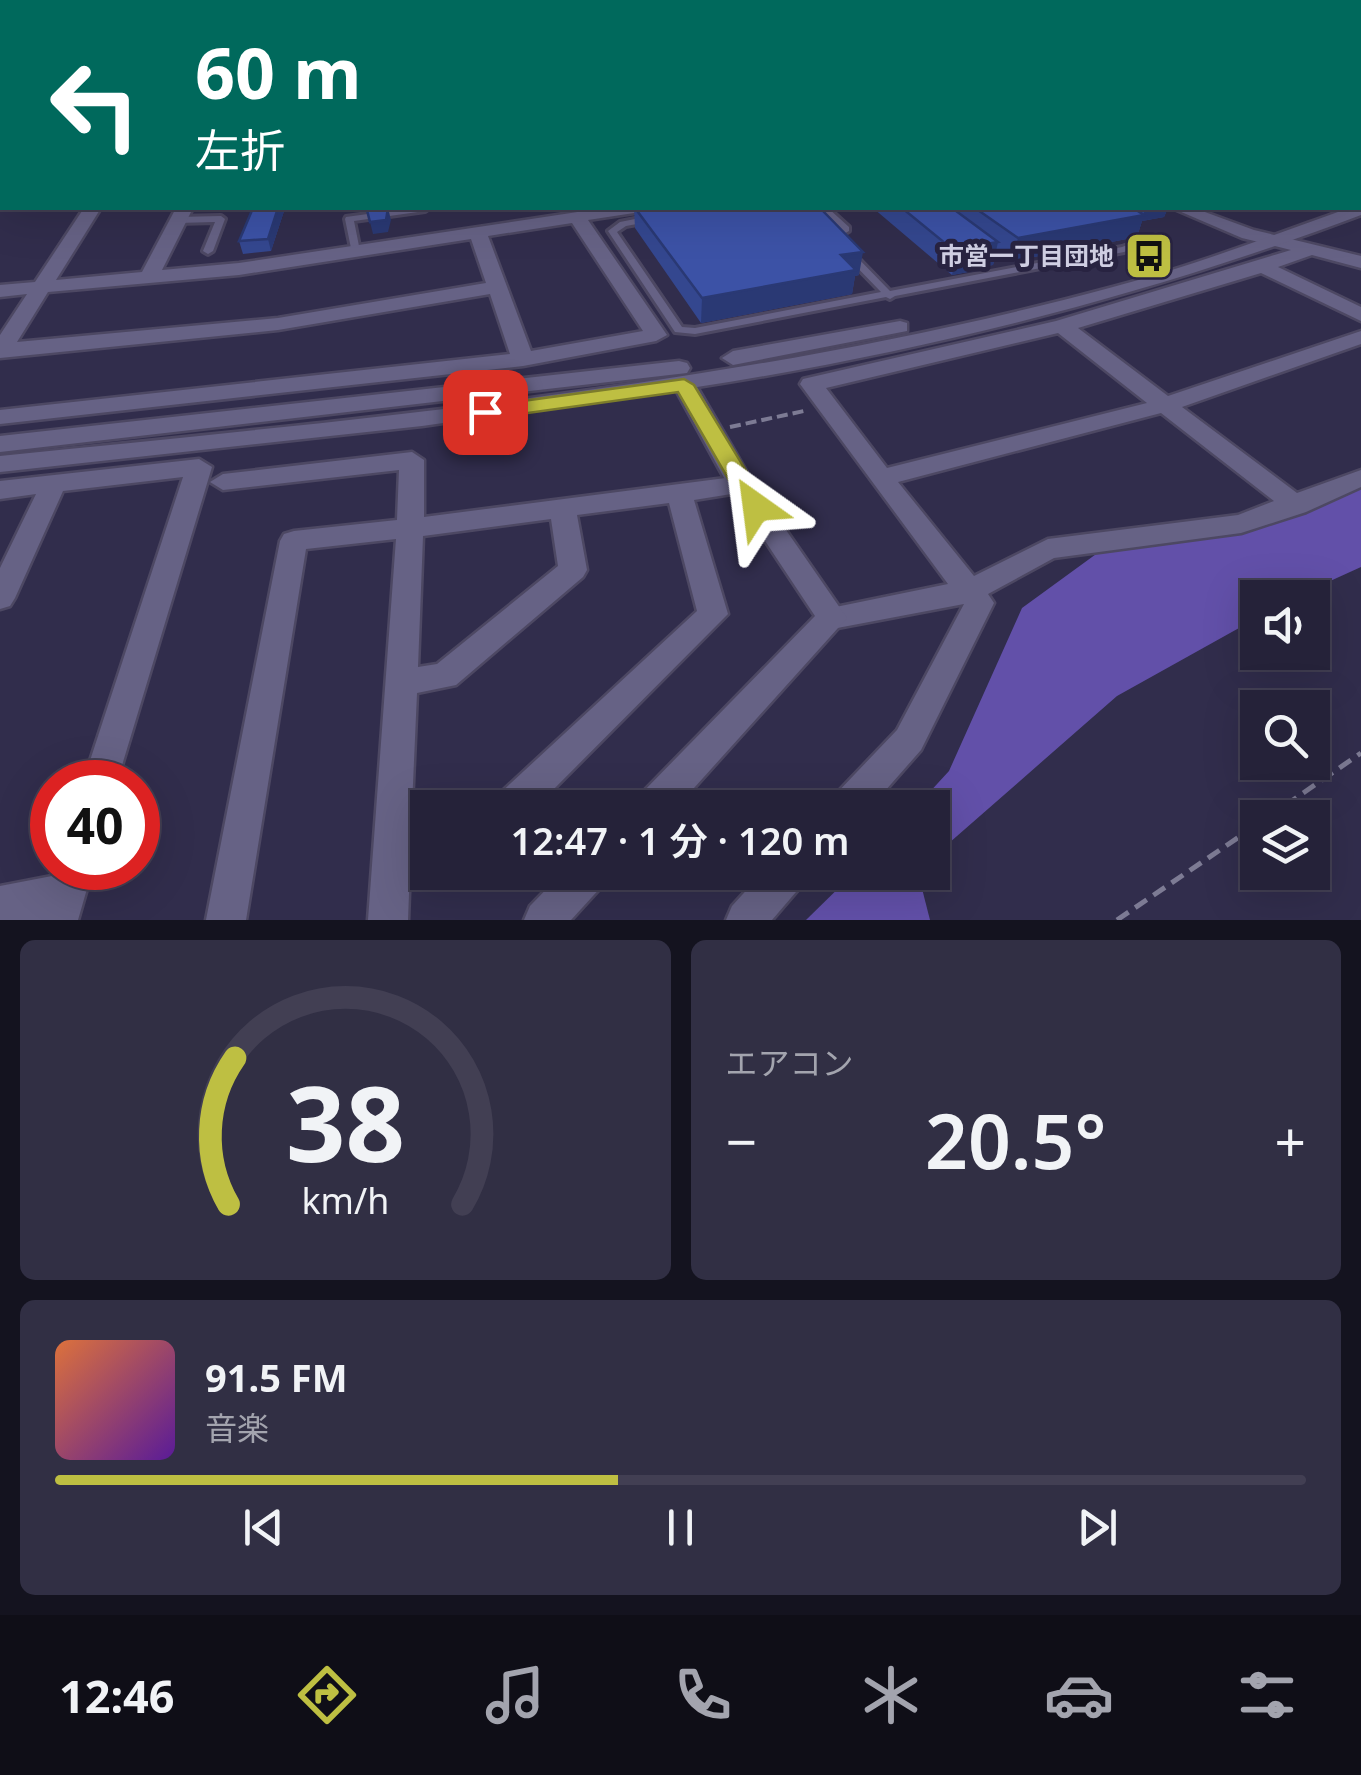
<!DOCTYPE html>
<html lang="ja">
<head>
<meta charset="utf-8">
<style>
  body { margin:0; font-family:"Noto Sans","Noto Sans JP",sans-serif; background:#312f44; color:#f1f3f6; height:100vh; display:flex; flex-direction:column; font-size:38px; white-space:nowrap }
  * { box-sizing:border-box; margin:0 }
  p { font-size:32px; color:#a3a4ae }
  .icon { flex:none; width:55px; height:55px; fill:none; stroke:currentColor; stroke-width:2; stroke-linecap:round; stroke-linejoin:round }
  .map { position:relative; height:920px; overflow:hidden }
  .details { display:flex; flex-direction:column; gap:20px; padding:20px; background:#14131f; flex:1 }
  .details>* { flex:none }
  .top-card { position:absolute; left:0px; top:0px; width:1362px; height:210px; box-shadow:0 10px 40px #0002,0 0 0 2px #423f53; background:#00695c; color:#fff; overflow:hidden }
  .fabs { position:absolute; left:1240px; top:580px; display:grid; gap:20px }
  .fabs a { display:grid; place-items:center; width:90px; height:90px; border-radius:0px; background:#252239; box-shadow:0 10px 40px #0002,0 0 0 2px #423f53; font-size:50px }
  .speed { position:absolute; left:30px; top:760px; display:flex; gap:20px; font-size:50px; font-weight:700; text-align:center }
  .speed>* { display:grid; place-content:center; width:130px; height:130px; border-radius:50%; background:#252239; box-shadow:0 10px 40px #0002,0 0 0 2px #423f53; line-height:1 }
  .speed .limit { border:15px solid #d22; background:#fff; color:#111 }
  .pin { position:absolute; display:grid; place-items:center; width:85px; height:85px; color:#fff; margin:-42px; border-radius:20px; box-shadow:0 5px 15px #0006 }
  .me { position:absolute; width:110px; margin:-55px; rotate:329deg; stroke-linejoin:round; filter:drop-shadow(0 0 8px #0008) }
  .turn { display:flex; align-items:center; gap:35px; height:210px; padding:0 30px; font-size:45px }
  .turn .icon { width:130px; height:130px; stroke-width:2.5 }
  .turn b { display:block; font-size:70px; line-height:85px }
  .big { font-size:75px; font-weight:600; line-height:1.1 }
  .details .widget { flex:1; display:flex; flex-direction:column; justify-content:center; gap:15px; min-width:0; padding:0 35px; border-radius:15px; background:#312f44 }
  .details .dial { align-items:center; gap:0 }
  .dial svg { height:260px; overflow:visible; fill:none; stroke:#423f53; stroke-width:7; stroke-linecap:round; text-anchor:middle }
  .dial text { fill:#f1f3f6; stroke:none }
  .song { display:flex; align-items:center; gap:30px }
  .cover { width:120px; height:120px; border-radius:15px; background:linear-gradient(135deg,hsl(20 70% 55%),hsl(270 70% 35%)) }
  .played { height:10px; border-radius:5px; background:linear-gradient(90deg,#bebf42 45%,#423f53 45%) }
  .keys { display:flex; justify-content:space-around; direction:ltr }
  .heat { display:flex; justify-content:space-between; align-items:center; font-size:55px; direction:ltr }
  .details .tiles { flex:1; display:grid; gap:20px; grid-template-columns:1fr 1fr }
  .widget:last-child { grid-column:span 2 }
  .trip { position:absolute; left:410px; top:790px; width:540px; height:100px; border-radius:0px; background:#252239; box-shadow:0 10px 40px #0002,0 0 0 2px #423f53; font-weight:600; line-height:100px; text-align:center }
  .dock { display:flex; height:160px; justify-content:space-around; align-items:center; background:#0f0e17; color:#a3a4ae }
  .dock .icon { width:70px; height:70px }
  .dock .active { color:#bebf42 }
  .dock b { font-size:45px; color:#f1f3f6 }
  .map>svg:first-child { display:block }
  .forest { fill:#6250a9 }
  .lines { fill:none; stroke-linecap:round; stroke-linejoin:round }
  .service-casing { stroke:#4d4863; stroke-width:6 }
  .minor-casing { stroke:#4d4863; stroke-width:5 }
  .tertiary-casing { stroke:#4d4863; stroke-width:5 }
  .path-far1 { stroke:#7d7b94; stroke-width:4; stroke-dasharray:11 5; stroke-linecap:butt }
  .path { stroke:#7d7b94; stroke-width:5; stroke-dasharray:14 8; stroke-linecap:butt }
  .service { fill:#666285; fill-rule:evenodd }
  .minor { fill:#666285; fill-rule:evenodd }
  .tertiary { fill:#666285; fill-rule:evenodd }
  .wall { fill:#34478f }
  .shaded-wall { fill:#2a3974 }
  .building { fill:#3c52a6; stroke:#2a3974; stroke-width:2.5 }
  .route { fill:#bebf42; stroke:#7c7c2b; stroke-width:2.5 }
  .labels { text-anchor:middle; stroke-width:10; stroke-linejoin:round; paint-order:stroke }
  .far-poi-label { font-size:25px; font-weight:bold; fill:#d0cfe3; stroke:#282341; text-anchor:end }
</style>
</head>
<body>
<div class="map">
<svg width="1361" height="920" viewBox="0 0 1361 920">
  <rect width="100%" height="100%" fill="#312d4c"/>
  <g class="forest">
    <polygon points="1361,483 1361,567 1295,597 1258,598 1257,618 1117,696 933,857 932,808 915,808 949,771 1022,608 1114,541 1234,532"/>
    <polygon points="855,872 918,873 930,920 806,920"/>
  </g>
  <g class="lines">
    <g class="service-casing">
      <g id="service">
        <polygon points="1342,0 1353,0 1346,2 1337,2"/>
        <rect x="1360" y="18" width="1" height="4"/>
        <polygon points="411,208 429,208 425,211 354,221 360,251 355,254 352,253 345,219 346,217"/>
        <polygon points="819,208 828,208 849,227 849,231 835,239 829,239 829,235 840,229"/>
        <polygon points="221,216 225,219 213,251 208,254 203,251 215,222 177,223 173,220 177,217"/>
        <polygon points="650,216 654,219 653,221 626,226 617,232 682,327 695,328 881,292 847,257 847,253 853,253 890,291 1122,247 1156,235 1161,238 1124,252 895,296 890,299 886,297 695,334 675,332 608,231 620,222"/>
      </g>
    </g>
    <g class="minor-casing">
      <g id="minor">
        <polygon points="616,0 626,0 627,2 617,2"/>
        <polygon points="667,0 677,0 678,2 668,2"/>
        <polygon points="720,0 731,0 732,2 721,2"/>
        <polygon points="753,0 764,0 765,2 754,2"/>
        <polygon points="806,0 819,0 820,2 808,2"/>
        <polygon points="850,0 862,0 863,2 851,2"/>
        <polygon points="1022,0 1059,0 1060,2 1021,2"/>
        <polygon points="1150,0 1171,0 1172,2 1152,2"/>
        <polygon points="1213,0 1226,0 1227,2 1215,2"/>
        <rect x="1360" y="23" width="1" height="6"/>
        <polygon points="0,26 2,27 2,33 0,34"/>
        <rect x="1360" y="49" width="1" height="8"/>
        <rect x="1360" y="79" width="1" height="8"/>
        <rect x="1360" y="101" width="1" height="8"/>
        <rect x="0" y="112" width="2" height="8"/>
        <rect x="1360" y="143" width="1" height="10"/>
        <polygon points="2,146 2,156 0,157 0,147"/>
        <path d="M 84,208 L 101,208 L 56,280 L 142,272 L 176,208 L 193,208 L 162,270 L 239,263 L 604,208 L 642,208 L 634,213 L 588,220 L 667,335 L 656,341 L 523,366 L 0,424 L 0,410 L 510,354 L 490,294 L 278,330 L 0,358 L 0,335 L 27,294 L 0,297 L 0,285 L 35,282 ZM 572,223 L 643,331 L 531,351 L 488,236 ZM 471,239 L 486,283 L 278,318 L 17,342 L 48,292 L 239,275 Z"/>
        <path d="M 1172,208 L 1194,208 L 1254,230 L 1361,256 L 1361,268 L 1312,255 L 1278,267 L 1361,307 L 1361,321 L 1261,273 L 1078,328 L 1168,396 L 1361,331 L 1361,344 L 1182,407 L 1297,493 L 1361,470 L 1361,487 L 1306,512 L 1241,533 L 1054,558 L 988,594 L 994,603 L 921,750 L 870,808 L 829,808 L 834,796 L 897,730 L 964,604 L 832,629 L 821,626 L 817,618 L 821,610 L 948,584 L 800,384 L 803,379 L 1056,321 L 1291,250 L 1242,238 ZM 1058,333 L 1147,403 L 887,468 L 826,388 ZM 1161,413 L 1274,501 L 1238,515 L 1048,539 L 974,576 L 898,482 Z"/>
        <path d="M 412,452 L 424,460 L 424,517 L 741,476 L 750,479 L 754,485 L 750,491 L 694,500 L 728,614 L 535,808 L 492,808 L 497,796 L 697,611 L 669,503 L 577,515 L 587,570 L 583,577 L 456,685 L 417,693 L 412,806 L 434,808 L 428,808 L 428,839 L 411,840 L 408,920 L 368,920 L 396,539 L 306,549 L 246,920 L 206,920 L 280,541 L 284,534 L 294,531 L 397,520 L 399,470 L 223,490 L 210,482 L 223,474 ZM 551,519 L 558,566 L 437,664 L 418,667 L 423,536 Z"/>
        <polygon points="199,459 212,467 117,782 83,782 183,477 63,491 15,598 10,606 0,609 0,568 36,494 0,499 0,481"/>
        <polygon points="55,868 93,868 78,920 0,920 0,886 52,876"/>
        <polygon points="763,872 808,872 802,885 772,920 726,920 732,906"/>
      </g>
    </g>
    <g class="tertiary-casing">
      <g id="tertiary">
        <polygon points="1268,0 1283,0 1284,2 1270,2"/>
        <rect x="1360" y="35" width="1" height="8"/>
        <rect x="0" y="43" width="2" height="8"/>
        <polygon points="2,168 2,178 0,179 0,169"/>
        <path d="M 1361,204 L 1361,215 C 1146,296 924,352 697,387 L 752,481 L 847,618 L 676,808 L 634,808 L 639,796 L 815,616 L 728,485 L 676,390 L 422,426 L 0,472 L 0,456 C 373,418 750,385 1113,287 C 1193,266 1271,236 1349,208 L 1360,208 Z"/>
        <polygon points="900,321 907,323 907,331 733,365 722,358 733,351"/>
        <polygon points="679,361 687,363 690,368 687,373 0,452 0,436"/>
        <polygon points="563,872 609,872 603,885 571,920 524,920 530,906"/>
      </g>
    </g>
    <polyline class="path-far1" points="730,427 804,411"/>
    <g class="path">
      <polyline points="1267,818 1361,753"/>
      <polyline points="1117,920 1258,824"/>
    </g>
    <use href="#service" class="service"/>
    <use href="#minor" class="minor"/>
    <use href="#tertiary" class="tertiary"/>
  </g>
  <g class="wall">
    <polygon points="285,208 271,251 243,254 239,241"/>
    <polygon points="634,208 820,208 859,275 855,276 852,294 701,323 635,228"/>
    <polygon points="873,208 1168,208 1164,217 1142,221 1137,237 1013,261 997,249 993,265 979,267 978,270 952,275"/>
  </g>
  <g class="shaded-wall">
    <polygon points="278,208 285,208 271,251 268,239"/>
    <polygon points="388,208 391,220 388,232 373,234 370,222"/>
    <polygon points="1146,208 1168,208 1164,217 1142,221 1137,237 1013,261 1018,238 1143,215"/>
    <polygon points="998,242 993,265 979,267 978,270 952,275 957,253"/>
    <polygon points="863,252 859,275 855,276 852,294 701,323 702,298 841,255"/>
  </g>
  <g class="building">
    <polygon points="66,0 110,0 110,2 67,2"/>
    <polygon points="165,0 394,0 391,2 418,2 158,2"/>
    <polygon points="490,0 544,0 543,2 489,2"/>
    <rect x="0" y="70" width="2" height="32"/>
    <polygon points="253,208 278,208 268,239 239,241"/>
    <polygon points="388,208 386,220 370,222 367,210"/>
    <polygon points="635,208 820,208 863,252 841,255 856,270 702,298"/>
    <polygon points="902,208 952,208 998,242 980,245 983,248 957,253"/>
    <polygon points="975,208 1133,208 1144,215 1018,238"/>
  </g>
  <polygon class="route" points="684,379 694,385 768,507 765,513 748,513 678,392 485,419 475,412 485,406"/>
  <defs>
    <g id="bus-square" transform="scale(2.5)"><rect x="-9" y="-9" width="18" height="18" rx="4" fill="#bebf42" stroke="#282341"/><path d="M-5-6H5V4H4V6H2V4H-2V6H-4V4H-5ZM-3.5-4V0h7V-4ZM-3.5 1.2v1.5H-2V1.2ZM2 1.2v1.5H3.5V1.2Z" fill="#111"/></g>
  </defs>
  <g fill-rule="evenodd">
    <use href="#bus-square" x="1149" y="256"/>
  </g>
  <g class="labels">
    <g class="far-poi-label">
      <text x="1114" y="265">市営一丁目団地</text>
    </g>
  </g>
</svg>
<div class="fabs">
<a><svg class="icon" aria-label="sound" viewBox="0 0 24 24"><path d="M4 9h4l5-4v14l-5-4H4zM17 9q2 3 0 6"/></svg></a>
<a><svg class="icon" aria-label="search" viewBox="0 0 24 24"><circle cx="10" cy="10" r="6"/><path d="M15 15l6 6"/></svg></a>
<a><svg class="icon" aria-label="layers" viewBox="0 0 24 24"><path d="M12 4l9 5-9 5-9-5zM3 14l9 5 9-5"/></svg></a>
</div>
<div class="speed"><div class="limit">40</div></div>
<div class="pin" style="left:485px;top:412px;background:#d93025"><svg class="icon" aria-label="arrive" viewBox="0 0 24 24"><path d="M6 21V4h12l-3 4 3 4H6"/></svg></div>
<svg class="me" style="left:756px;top:507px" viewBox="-20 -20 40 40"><path d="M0-17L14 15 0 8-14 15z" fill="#bebf42" stroke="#fff" stroke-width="4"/></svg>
<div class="trip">12:47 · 1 分 · 120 m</div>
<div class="top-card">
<div class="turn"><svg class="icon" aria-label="left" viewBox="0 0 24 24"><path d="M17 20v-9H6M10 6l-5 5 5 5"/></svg><div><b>60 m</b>左折</div></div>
</div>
</div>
<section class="details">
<div class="tiles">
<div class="widget dial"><svg viewBox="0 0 100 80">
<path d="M14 69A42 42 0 1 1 86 69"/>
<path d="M14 69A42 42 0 0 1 16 24" stroke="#bebf42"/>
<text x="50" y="56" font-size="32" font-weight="700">38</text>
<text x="50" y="72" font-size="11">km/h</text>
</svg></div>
<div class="widget"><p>エアコン</p>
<div class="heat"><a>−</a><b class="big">20.5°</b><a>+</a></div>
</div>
<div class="widget">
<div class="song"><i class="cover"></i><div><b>91.5 FM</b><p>音楽</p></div></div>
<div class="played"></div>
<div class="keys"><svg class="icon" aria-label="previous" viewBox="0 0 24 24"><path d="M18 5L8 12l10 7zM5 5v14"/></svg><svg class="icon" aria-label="pause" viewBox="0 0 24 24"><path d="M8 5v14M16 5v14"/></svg><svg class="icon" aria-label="next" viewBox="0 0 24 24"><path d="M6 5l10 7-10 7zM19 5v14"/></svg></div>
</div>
</div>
</section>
<nav class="dock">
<b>12:46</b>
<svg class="icon active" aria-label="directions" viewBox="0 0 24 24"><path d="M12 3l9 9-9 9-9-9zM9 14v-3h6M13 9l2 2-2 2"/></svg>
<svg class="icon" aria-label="music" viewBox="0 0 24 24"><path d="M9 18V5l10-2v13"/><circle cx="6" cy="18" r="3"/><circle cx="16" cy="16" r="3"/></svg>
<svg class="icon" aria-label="phone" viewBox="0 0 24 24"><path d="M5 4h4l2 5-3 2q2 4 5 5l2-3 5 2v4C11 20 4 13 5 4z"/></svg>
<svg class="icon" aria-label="climate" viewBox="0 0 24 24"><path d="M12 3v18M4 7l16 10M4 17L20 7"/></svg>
<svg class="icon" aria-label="car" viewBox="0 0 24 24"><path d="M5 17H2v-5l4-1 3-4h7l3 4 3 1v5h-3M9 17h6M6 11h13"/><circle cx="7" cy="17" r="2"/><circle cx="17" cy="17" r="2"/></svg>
<svg class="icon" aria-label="filters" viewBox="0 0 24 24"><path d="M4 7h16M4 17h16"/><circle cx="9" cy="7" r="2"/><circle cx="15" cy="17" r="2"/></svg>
</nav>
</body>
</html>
